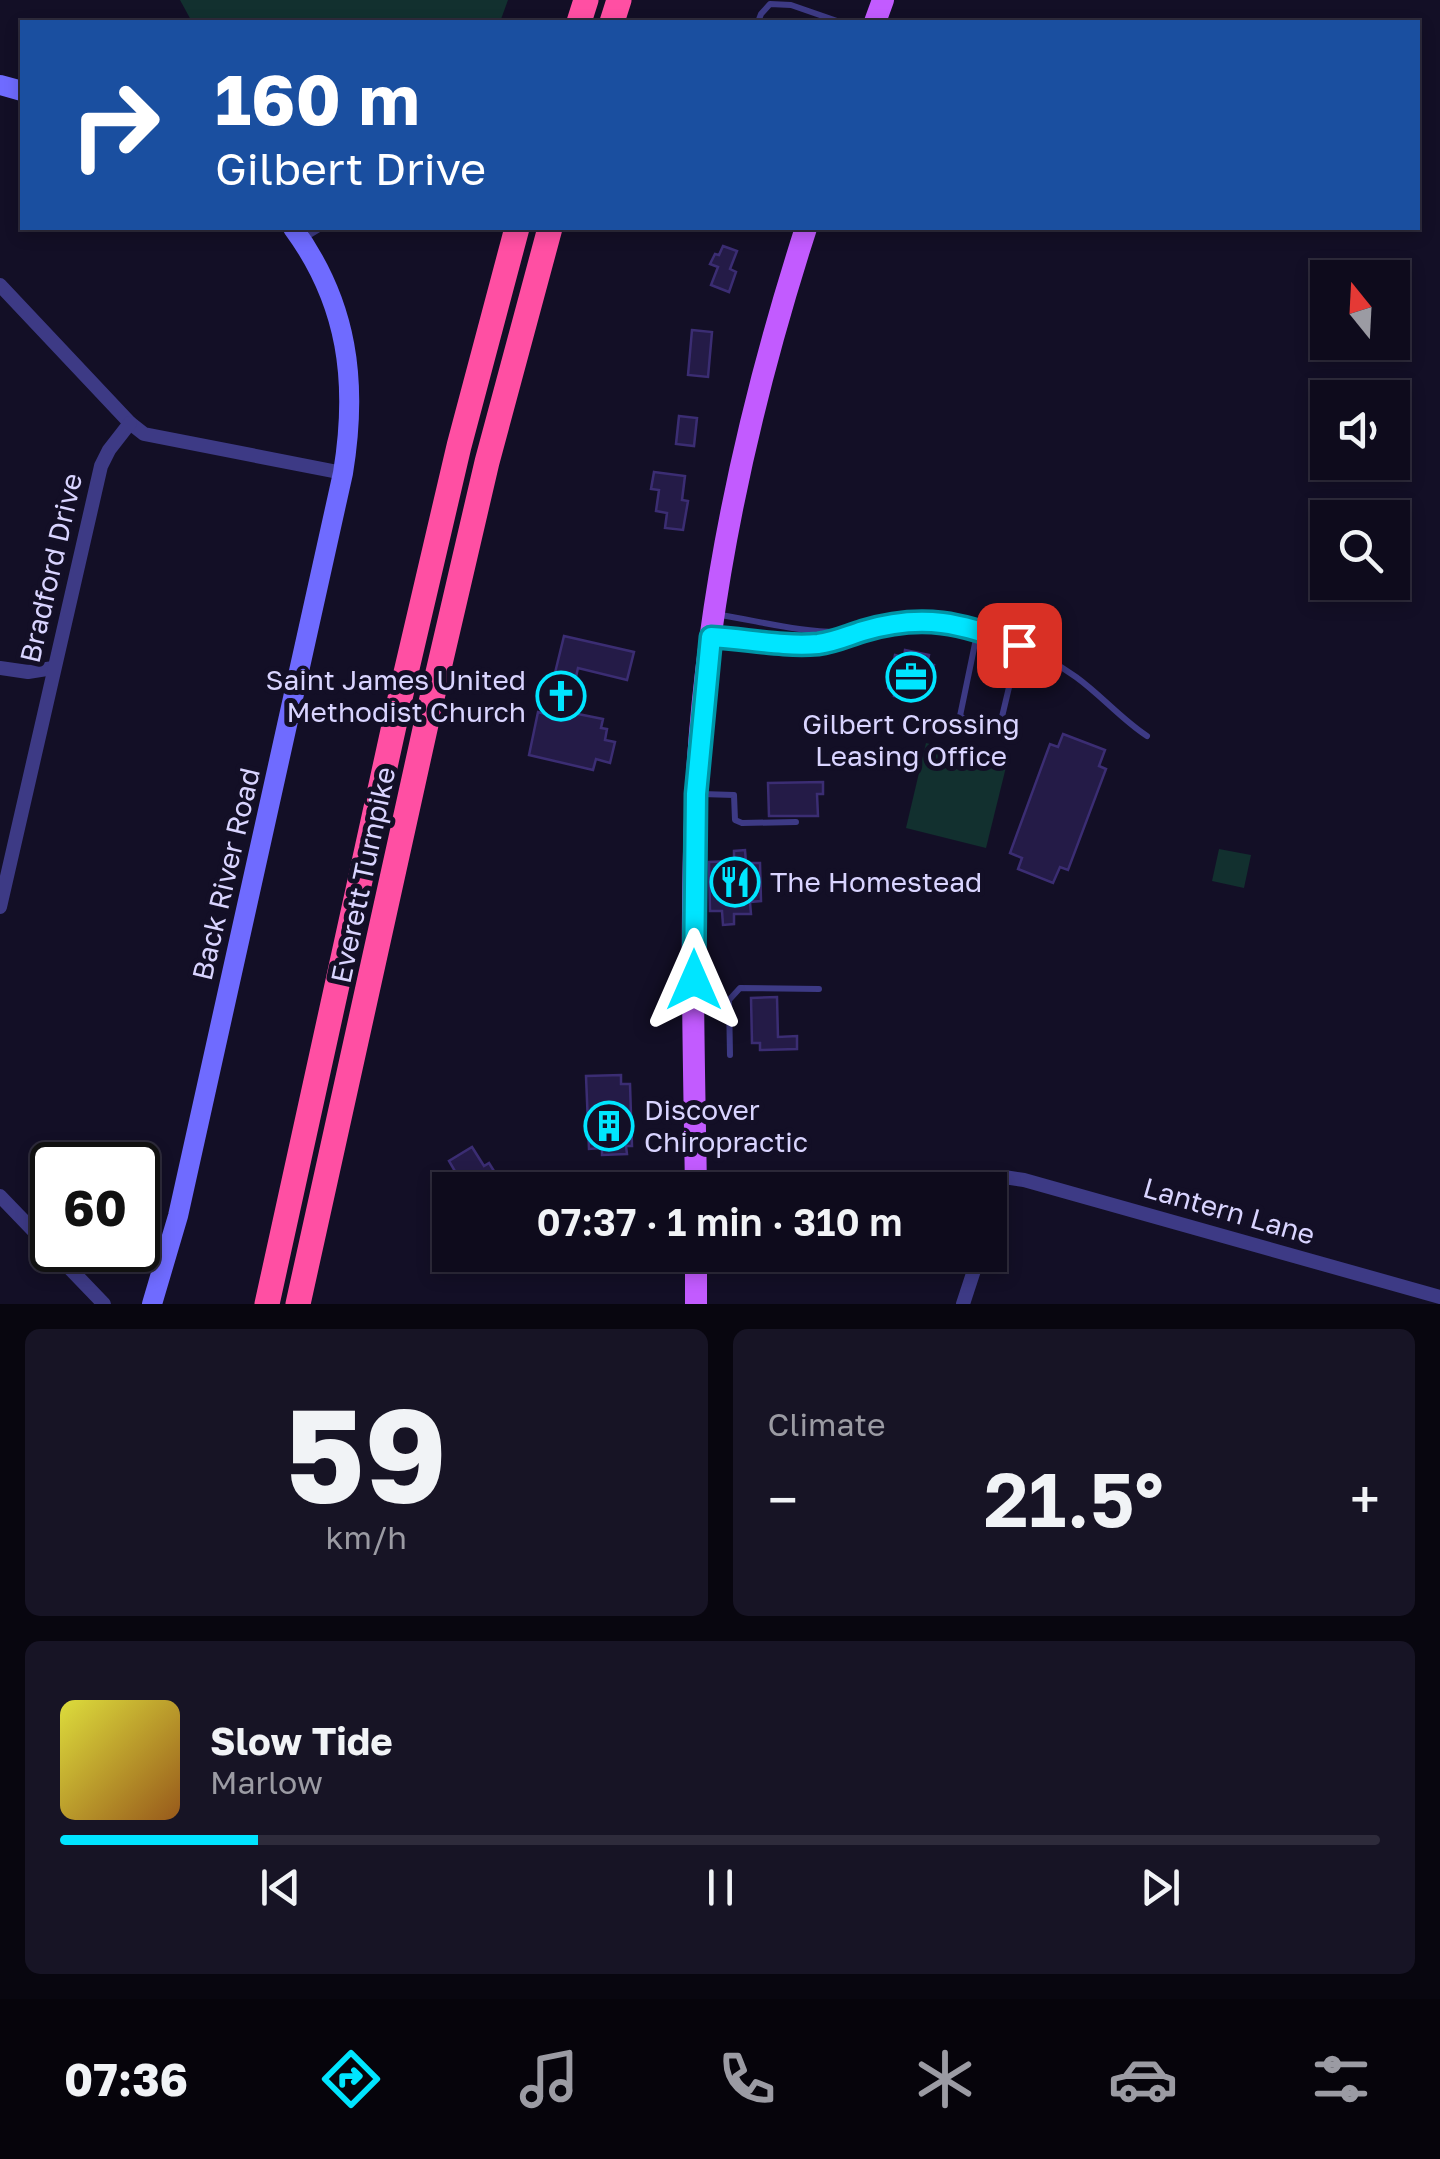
<!DOCTYPE html>
<html lang="en">
<head>
<meta charset="utf-8">
<style>
  body { margin:0; font-family:"Golos Text",sans-serif; background:#171425; color:#f1f3f6; height:100vh; display:flex; flex-direction:column; font-size:38px; white-space:nowrap }
  * { box-sizing:border-box; margin:0 }
  p { font-size:32px; color:#9b9ba3 }
  .icon { flex:none; width:55px; height:55px; fill:none; stroke:currentColor; stroke-width:2; stroke-linecap:round; stroke-linejoin:round }
  .map { position:relative; height:1304px; overflow:hidden }
  .details { display:flex; flex-direction:column; gap:25px; padding:25px; background:#08060f; flex:1 }
  .details>* { flex:none }
  .top-card { position:absolute; left:20px; top:20px; width:1400px; height:210px; border-radius:0px; box-shadow:0 5px 15px #0003,0 0 0 2px #2e2b3b; background:#1a4fa0; color:#fff; overflow:hidden }
  .needle { width:65px; rotate:342deg }
  .controls { position:absolute; left:1310px; top:260px; display:grid; gap:20px }
  .controls a { display:grid; place-items:center; width:100px; height:100px; border-radius:0px; background:#0e0b1c; box-shadow:0 5px 15px #0003,0 0 0 2px #2e2b3b; font-size:50px }
  .speed { position:absolute; left:30px; top:1142px; display:flex; gap:20px; font-size:50px; font-weight:700; text-align:center }
  .speed>* { display:grid; place-content:center; width:130px; height:130px; border-radius:50%; background:#0e0b1c; box-shadow:0 5px 15px #0003,0 0 0 2px #2e2b3b; line-height:1 }
  .speed .limit { border:5px solid #111; border-radius:15px; background:#fff; color:#111 }
  .pin { position:absolute; display:grid; place-items:center; width:85px; height:85px; color:#fff; margin:-42px; border-radius:20px; box-shadow:0 5px 15px #0006 }
  .me { position:absolute; width:110px; margin:-55px; rotate:0deg; stroke-linejoin:round; filter:drop-shadow(0 0 8px #0008) }
  .turn { display:flex; align-items:center; gap:35px; height:210px; padding:0 30px; font-size:45px }
  .turn .icon { width:130px; height:130px; stroke-width:2.5 }
  .turn b { display:block; font-size:70px; line-height:85px }
  .big { font-size:75px; font-weight:600; line-height:1.1 }
  .details .tile { flex:1; display:flex; flex-direction:column; justify-content:center; gap:15px; min-width:0; padding:0 35px; border-radius:15px; background:#171425 }
  .details .dial { align-items:center; gap:0 }
  .dial b { font-size:130px; line-height:1 }
  .song { display:flex; align-items:center; gap:30px }
  .cover { width:120px; height:120px; border-radius:15px; background:linear-gradient(135deg,hsl(60 70% 55%),hsl(30 70% 35%)) }
  .played { height:10px; border-radius:5px; background:linear-gradient(90deg,#00e5ff 15%,#2e2b3b 15%) }
  .keys { display:flex; justify-content:space-around; direction:ltr }
  .heat { display:flex; justify-content:space-between; align-items:center; font-size:55px; direction:ltr }
  .details .tiles { flex:1; display:grid; gap:25px; grid-template-columns:1fr 1fr }
  .tile:last-child { grid-column:span 2 }
  .trip { position:absolute; left:432px; top:1172px; width:575px; height:100px; border-radius:0px; background:#0e0b1c; box-shadow:0 5px 15px #0003,0 0 0 2px #2e2b3b; font-weight:600; line-height:100px; text-align:center }
  .menu { display:flex; height:160px; justify-content:space-around; align-items:center; background:#06040b; color:#9b9ba3 }
  .menu .icon { width:70px; height:70px }
  .menu .current { color:#00e5ff }
  .menu b { font-size:45px; color:#f1f3f6 }
  .map>svg:first-child { display:block }
  .green { fill:#12302f }
  .building { fill:#241b47; stroke:#3b2d73; stroke-width:2.5 }
  .lines { fill:none; stroke-linecap:round; stroke-linejoin:round }
  .lane { stroke:#3d3a85; stroke-width:6 }
  .street { stroke:#3d3a85; stroke-width:14 }
  .secondary { stroke:#6f6bff; stroke-width:20 }
  .primary { stroke:#c25bff; stroke-width:22 }
  .highway { stroke:#ff4fa3; stroke-width:25 }
  .route-casing { stroke:#0095a6; stroke-width:25 }
  .route { stroke:#00e5ff; stroke-width:18 }
  .labels { text-anchor:middle; stroke-width:10; stroke-linejoin:round; paint-order:stroke }
  .street-label { font-size:28px; fill:#d9d4ff; stroke:#130f26 }
  .poi-label { font-size:28px; fill:#d9d4ff; stroke:#130f26; text-anchor:start }
</style>
</head>
<body>
<div class="map">
<svg width="1440" height="1304" viewBox="0 0 1440 1304">
  <rect width="100%" height="100%" fill="#130f26"/>
  <g class="green">
    <polygon points="180,0 508,0 500,22 192,22"/>
    <polygon points="926,743 1007,763 986,848 906,828"/>
    <polygon points="1219,849 1251,855 1244,888 1212,881"/>
  </g>
  <g class="building">
    <polygon points="723,246 737,251 730,269 736,272 729,292 711,285 718,267 710,264 715,254 719,255"/>
    <polygon points="692,330 712,332 708,377 688,375"/>
    <polygon points="679,416 697,418 694,446 676,444"/>
    <polygon points="654,472 685,476 682,500 688,501 683,530 665,528 667,513 656,511 659,490 651,489"/>
    <polygon points="564,636 634,652 627,680 578,668 568,712 603,719 601,728 607,729 605,740 615,742 610,763 596,759 593,770 529,755 538,712 545,714"/>
    <polygon points="905,650 929,655 927,664 934,665 928,692 920,691 918,700 894,696 895,690 888,688 895,655 904,657"/>
    <polygon points="1063,734 1105,750 1099,766 1106,769 1068,870 1060,867 1053,883 1018,869 1022,858 1010,853 1050,744 1058,747"/>
    <polygon points="823,782 823,794 817,794 818,816 769,816 768,783"/>
    <polygon points="745,850 746,863 760,863 761,901 750,902 751,914 734,914 734,924 723,925 722,911 710,911 709,862 734,861 734,851"/>
    <polygon points="777,997 778,1037 797,1036 797,1049 760,1050 760,1043 752,1043 751,998"/>
    <polygon points="621,1075 621,1084 630,1084 632,1146 626,1146 627,1154 602,1155 602,1148 589,1149 586,1076"/>
    <polygon points="472,1147 484,1166 489,1163 502,1184 493,1190 439,1190 459,1178 449,1161"/>
    <polygon points="614,1255 633,1255 633,1267 613,1266"/>
  </g>
  <g class="lines">
    <g class="lane">
      <polyline points="758,22 761,14 770,4 791,5 840,22"/>
      <polyline points="303,239 321,228"/>
      <path d="M 720,615 C 759,621 803,633 842,632 C 881,631 918,617 957,624 C 998,632 1042,653 1076,677 C 1101,695 1121,719 1147,736"/>
      <path d="M 978,629 L 960,716 C 971,724 989,728 1001,721 L 1019,645"/>
      <path d="M 716,637 C 763,640 811,652 857,634"/>
      <polyline points="702,794 734,795 735,820 742,823 796,822"/>
      <polyline points="700,1000 729,1000 730,1055"/>
      <polyline points="729,1000 740,988 819,989"/>
    </g>
    <g class="street">
      <polyline points="0,285 130,423 144,434 343,473"/>
      <polyline points="0,668 28,672 53,668"/>
      <polyline points="0,907 101,466 109,450 130,423"/>
      <polyline points="0,1196 104,1304"/>
      <polyline points="990,1220 1004,1177 1024,1180 1440,1297"/>
      <polyline points="963,1304 979,1255"/>
    </g>
    <g class="secondary">
      <polyline points="0,85 22,91"/>
      <path d="M 152,1304 L 178,1216 L 343,473 C 358,382 348,303 293,228"/>
    </g>
    <g class="primary">
      <polyline points="875,22 883,0"/>
      <path d="M 696,1190 C 694,1058 690,926 696,794 C 705,601 747,411 806,228"/>
      <polyline points="696,1304 696,1255"/>
    </g>
    <g class="highway">
      <polyline points="579,22 586,0"/>
      <polyline points="612,22 619,0"/>
      <polyline points="267,1304 401,694 459,446 517,228"/>
      <polyline points="298,1304 429,711 487,462 550,228"/>
    </g>
  </g>
  <g class="lines">
    <g class="route-casing">
      <path id="route" d="M 694,980 L 696,794 L 711,637 C 747,639 783,647 818,644 C 835,642 847,636 863,631 C 923,613 962,623 1019,645"/>
    </g>
    <use href="#route" class="route"/>
  </g>
  <defs>
    <g id="office-ring" transform="scale(2.5)"><circle r="9.5" fill="#130f26" stroke="#00e5ff" stroke-width="1.5"/><path d="M-6-3h4V-5.5h4V-3h4V5H-6ZM-1-4.5V-3h2v-1.5ZM-6 0V1H6V0Z" fill="#00e5ff"/></g>
    <g id="church-ring" transform="scale(2.5)"><circle r="9.5" fill="#130f26" stroke="#00e5ff" stroke-width="1.5"/><path d="M-1.2-6h2.4v3.5h3.3v2.4h-3.3V6h-2.4V-.1h-3.3v-2.4h3.3Z" fill="#00e5ff"/></g>
    <g id="restaurant-ring" transform="scale(2.5)"><circle r="9.5" fill="#130f26" stroke="#00e5ff" stroke-width="1.5"/><path d="M-5-6h1v4h1v-4h1v4h1v-4h1v5L-1.5 .5V6h-2V.5L-5-1ZM5-6V6H3V1.5H1.5Q1.5-4 5-6Z" fill="#00e5ff"/></g>
    <g id="building-ring" transform="scale(2.5)"><circle r="9.5" fill="#130f26" stroke="#00e5ff" stroke-width="1.5"/><path d="M-4-6H4V6H1V3H-1V6H-4ZM-2.5-4.3h1.7v1.8h-1.7ZM.8-4.3h1.7v1.8H.8ZM-2.5-1h1.7V.8h-1.7ZM.8-1h1.7V.8H.8Z" fill="#00e5ff"/></g>
  </defs>
  <g fill-rule="evenodd">
    <use href="#office-ring" x="911" y="677"/>
    <use href="#church-ring" x="561" y="696"/>
    <use href="#restaurant-ring" x="735" y="882"/>
    <use href="#building-ring" x="609" y="1126"/>
  </g>
  <g class="labels">
    <g class="street-label">
      <text transform="translate(51 568) rotate(-77)" y="10">Bradford Drive</text>
      <text transform="translate(226 874) rotate(-77)" y="10">Back River Road</text>
      <text transform="translate(363 875) rotate(-78)" y="10">Everett Turnpike</text>
      <text transform="translate(1229 1211) rotate(16)" y="10">Lantern Lane</text>
    </g>
    <g class="poi-label">
      <text x="526" y="690" text-anchor="end">Saint James United<tspan x="526" dy="32">Methodist Church</tspan></text>
      <text x="911" y="734" text-anchor="middle">Gilbert Crossing<tspan x="911" dy="32">Leasing Office</tspan></text>
      <text x="770" y="892">The Homestead</text>
      <text x="644" y="1120">Discover<tspan x="644" dy="32">Chiropractic</tspan></text>
    </g>
  </g>
</svg>
<div class="controls">
<a><svg class="needle" viewBox="-14 -14 28 28"><path d="M0-13l5 13h-10z" fill="#e53935"/><path d="M0 13l5-13h-10z" fill="#9b9ba3"/></svg></a>
<a><svg class="icon" aria-label="sound" viewBox="0 0 24 24"><path d="M4 9h4l5-4v14l-5-4H4zM17 9q2 3 0 6"/></svg></a>
<a><svg class="icon" aria-label="search" viewBox="0 0 24 24"><circle cx="10" cy="10" r="6"/><path d="M15 15l6 6"/></svg></a>
</div>
<div class="speed"><div class="limit">60</div></div>
<div class="pin" style="left:1019px;top:645px;background:#d93025"><svg class="icon" aria-label="arrive" viewBox="0 0 24 24"><path d="M6 21V4h12l-3 4 3 4H6"/></svg></div>
<svg class="me" style="left:694px;top:980px" viewBox="-20 -20 40 40"><path d="M0-17L14 15 0 8-14 15z" fill="#00e5ff" stroke="#fff" stroke-width="4"/></svg>
<div class="trip">07:37 · 1 min · 310 m</div>
<div class="top-card">
<div class="turn"><svg class="icon" aria-label="right" viewBox="0 0 24 24"><path d="M7 20v-9h11M14 6l5 5-5 5"/></svg><div><b>160 m</b>Gilbert Drive</div></div>
</div>
</div>
<section class="details">
<div class="tiles">
<div class="tile dial"><b>59</b><p>km/h</p></div>
<div class="tile"><p>Climate</p>
<div class="heat"><a>−</a><b class="big">21.5°</b><a>+</a></div>
</div>
<div class="tile">
<div class="song"><i class="cover"></i><div><b>Slow Tide</b><p>Marlow</p></div></div>
<div class="played"></div>
<div class="keys"><svg class="icon" aria-label="previous" viewBox="0 0 24 24"><path d="M18 5L8 12l10 7zM5 5v14"/></svg><svg class="icon" aria-label="pause" viewBox="0 0 24 24"><path d="M8 5v14M16 5v14"/></svg><svg class="icon" aria-label="next" viewBox="0 0 24 24"><path d="M6 5l10 7-10 7zM19 5v14"/></svg></div>
</div>
</div>
</section>
<nav class="menu">
<b>07:36</b>
<svg class="icon current" aria-label="directions" viewBox="0 0 24 24"><path d="M12 3l9 9-9 9-9-9zM9 14v-3h6M13 9l2 2-2 2"/></svg>
<svg class="icon" aria-label="music" viewBox="0 0 24 24"><path d="M9 18V5l10-2v13"/><circle cx="6" cy="18" r="3"/><circle cx="16" cy="16" r="3"/></svg>
<svg class="icon" aria-label="phone" viewBox="0 0 24 24"><path d="M5 4h4l2 5-3 2q2 4 5 5l2-3 5 2v4C11 20 4 13 5 4z"/></svg>
<svg class="icon" aria-label="climate" viewBox="0 0 24 24"><path d="M12 3v18M4 7l16 10M4 17L20 7"/></svg>
<svg class="icon" aria-label="car" viewBox="0 0 24 24"><path d="M5 17H2v-5l4-1 3-4h7l3 4 3 1v5h-3M9 17h6M6 11h13"/><circle cx="7" cy="17" r="2"/><circle cx="17" cy="17" r="2"/></svg>
<svg class="icon" aria-label="filters" viewBox="0 0 24 24"><path d="M4 7h16M4 17h16"/><circle cx="9" cy="7" r="2"/><circle cx="15" cy="17" r="2"/></svg>
</nav>
</body>
</html>
